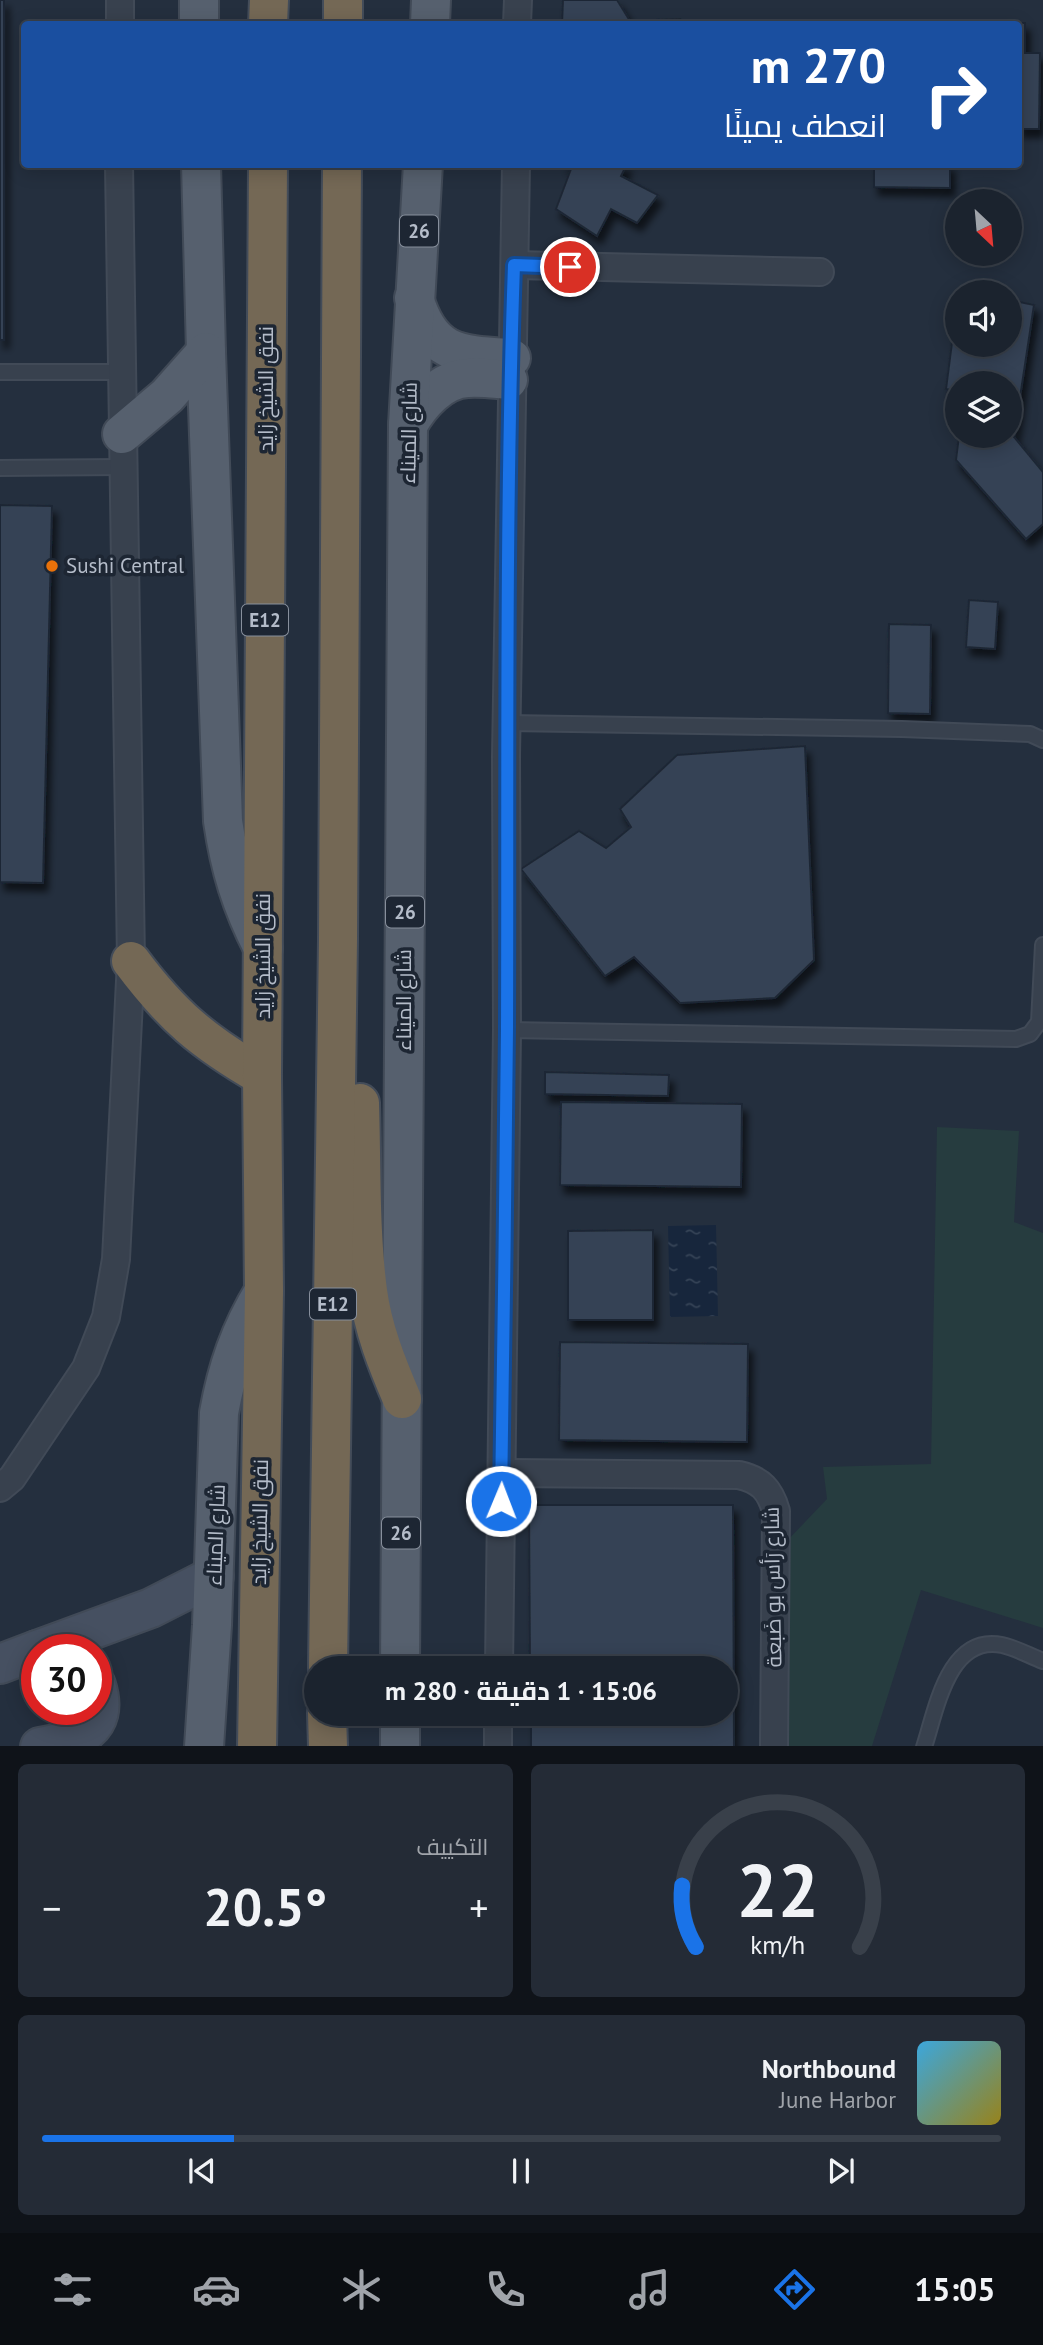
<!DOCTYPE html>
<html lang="ar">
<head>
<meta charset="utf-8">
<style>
  body { margin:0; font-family:"PT Sans",Cairo,sans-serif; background:#242b36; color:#f1f3f6; direction:rtl; height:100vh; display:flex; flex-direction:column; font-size:26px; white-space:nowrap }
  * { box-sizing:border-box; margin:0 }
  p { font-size:23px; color:#a0a4aa }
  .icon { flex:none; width:38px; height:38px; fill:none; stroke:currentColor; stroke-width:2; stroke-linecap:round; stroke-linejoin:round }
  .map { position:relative; height:1746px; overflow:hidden; direction:ltr }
  .drawer { display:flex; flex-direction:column; gap:18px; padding:18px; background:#0f1319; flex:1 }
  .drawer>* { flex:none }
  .hud { position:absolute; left:21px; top:21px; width:1001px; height:147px; border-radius:7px; box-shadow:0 4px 18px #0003,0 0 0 2px #39404a; direction:rtl; background:#1a4fa0; color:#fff; overflow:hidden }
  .needle { width:46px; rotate:154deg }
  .tools { position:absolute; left:945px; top:189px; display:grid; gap:14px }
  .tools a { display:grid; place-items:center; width:77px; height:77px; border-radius:50%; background:#1b232e; box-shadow:0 4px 18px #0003,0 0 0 2px #39404a; font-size:35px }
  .speed { position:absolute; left:21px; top:1634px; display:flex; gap:14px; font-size:35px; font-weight:700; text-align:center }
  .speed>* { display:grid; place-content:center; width:91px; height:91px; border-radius:50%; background:#1b232e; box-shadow:0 4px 18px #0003,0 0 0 2px #39404a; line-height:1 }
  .speed .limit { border:10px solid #d22; background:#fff; color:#111 }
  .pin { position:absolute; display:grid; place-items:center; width:60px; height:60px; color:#fff; margin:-30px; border:4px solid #fff; border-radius:50%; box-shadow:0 2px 7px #0007 }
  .me { position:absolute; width:77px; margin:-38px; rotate:1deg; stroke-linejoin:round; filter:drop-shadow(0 0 5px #0008) }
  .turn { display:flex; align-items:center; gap:24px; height:147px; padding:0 21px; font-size:32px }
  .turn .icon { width:91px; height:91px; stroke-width:2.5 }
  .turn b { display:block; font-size:49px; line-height:60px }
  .big { font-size:52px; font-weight:700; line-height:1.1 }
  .drawer .card { flex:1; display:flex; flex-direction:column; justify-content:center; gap:10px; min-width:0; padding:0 24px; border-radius:10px; background:#242b36 }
  .drawer .dial { align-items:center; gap:0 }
  .dial svg { height:182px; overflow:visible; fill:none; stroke:#39404a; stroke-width:7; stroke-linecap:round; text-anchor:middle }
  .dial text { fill:#f1f3f6; stroke:none }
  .song { display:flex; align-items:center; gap:21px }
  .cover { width:84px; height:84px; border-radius:10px; background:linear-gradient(135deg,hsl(200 70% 55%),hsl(50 70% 35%)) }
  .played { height:7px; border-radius:4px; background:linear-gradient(90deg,#1a73e8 20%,#39404a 20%) }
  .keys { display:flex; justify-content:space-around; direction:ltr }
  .heat { display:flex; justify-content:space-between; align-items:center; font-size:38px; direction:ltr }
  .drawer .tiles { flex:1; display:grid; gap:18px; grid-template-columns:1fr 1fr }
  .card:last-child { grid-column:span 2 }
  .trip { position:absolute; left:304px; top:1656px; width:434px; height:70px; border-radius:35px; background:#1b232e; box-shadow:0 4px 18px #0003,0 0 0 2px #39404a; font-weight:700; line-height:70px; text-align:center; direction:rtl }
  .menu { display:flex; height:112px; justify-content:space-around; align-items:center; background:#0b0e12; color:#a0a4aa }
  .menu .icon { width:49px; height:49px }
  .menu .active { color:#1a73e8 }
  .menu b { font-size:32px; color:#f1f3f6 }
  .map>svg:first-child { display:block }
  .green { fill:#263c3f }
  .water { fill:url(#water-ripples) }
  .building { fill:#364354; stroke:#1f2835; stroke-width:2; filter:url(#shadow) }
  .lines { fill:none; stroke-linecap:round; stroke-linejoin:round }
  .service-casing { stroke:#414a57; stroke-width:18 }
  .minor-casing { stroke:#414a57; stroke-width:30 }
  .secondary-casing { stroke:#414a57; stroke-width:42 }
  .primary-casing { stroke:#414a57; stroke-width:42 }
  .motorway-casing { stroke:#434c59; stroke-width:42 }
  .service { stroke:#38414e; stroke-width:14 }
  .minor { stroke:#38414e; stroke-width:26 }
  .secondary { stroke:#465061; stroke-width:38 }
  .primary { stroke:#56606e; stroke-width:38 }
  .motorway { stroke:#746855; stroke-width:38 }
  .route-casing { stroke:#114b97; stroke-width:18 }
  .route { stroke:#1a73e8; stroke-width:12 }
  .food-dot { fill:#e8710a; stroke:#1d2633; stroke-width:2.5 }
  .labels { text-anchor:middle; stroke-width:7; stroke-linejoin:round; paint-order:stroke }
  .shield { fill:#1d2633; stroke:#878f9c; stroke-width:2 }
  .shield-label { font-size:19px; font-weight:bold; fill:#b4bcc9 }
  .street-label { font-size:21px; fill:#b4bcc9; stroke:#1d2633 }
  .poi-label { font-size:21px; fill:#b4bcc9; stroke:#1d2633; text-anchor:start }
</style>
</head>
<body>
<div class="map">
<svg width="1043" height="1747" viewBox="0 0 1043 1747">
  <defs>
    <pattern id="water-ripples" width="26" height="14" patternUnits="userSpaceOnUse" patternTransform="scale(1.75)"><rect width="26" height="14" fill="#17263c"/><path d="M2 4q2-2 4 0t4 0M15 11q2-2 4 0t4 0" fill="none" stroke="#364457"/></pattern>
    <filter id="shadow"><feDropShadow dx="4.5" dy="8" stdDeviation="3.5" flood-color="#0009"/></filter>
  </defs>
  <rect width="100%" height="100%" fill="#242f3e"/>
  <polygon class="green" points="937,1127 1019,1131 1014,1222 1043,1233 1043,1628 921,1590 872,1746 786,1746 785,1543 827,1499 823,1467 931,1464"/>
  <polygon class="water" points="716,1225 718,1316 670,1317 668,1226"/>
  <g class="building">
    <rect x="0" y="0" width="4" height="340"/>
    <polygon points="563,0 617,0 630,21 680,19 679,24 562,24"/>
    <polygon points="954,23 1025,23 1025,53 1040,53 1039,129 1018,129 1018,24 954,24"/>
    <polygon points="563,164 627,164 621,176 658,195 637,223 611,209 597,236 556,209 571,169"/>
    <polygon points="874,164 950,164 950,188 874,187"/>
    <polygon points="1010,300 1034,305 1014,437 1043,472 1043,524 1026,539 956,460 959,436 1010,436 1010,383 957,383 957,391 946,389 957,304 957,345 1010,345"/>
    <polygon points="0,505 52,506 43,883 0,882"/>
    <polygon points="969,600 998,602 995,649 966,647"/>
    <polygon points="889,624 931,625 930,714 888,713"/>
    <polygon points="805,746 814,960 775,998 680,1003 634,957 605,976 521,869 579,831 606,848 631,827 620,809 677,755"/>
    <polygon points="545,1072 669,1075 668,1096 545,1094"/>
    <polygon points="561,1102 742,1104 741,1187 560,1185"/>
    <polygon points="653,1230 653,1320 568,1320 568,1231"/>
    <polygon points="560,1342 748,1344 747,1442 559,1440"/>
    <polygon points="529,1505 733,1505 734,1747 531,1747 531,1713 726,1713 726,1668 530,1668"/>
  </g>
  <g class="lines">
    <g class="service-casing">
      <g id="service">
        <polyline points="0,372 121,372"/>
        <polyline points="0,468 122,467"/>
        <polyline points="507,723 902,729 1030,734 1043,740"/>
        <polyline points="507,1030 1016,1039 1030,1034 1039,1022 1043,945"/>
        <path d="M 924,1747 C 936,1711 948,1634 1002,1645 C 1016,1648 1030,1656 1043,1661"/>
      </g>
    </g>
    <g class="minor-casing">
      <g id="minor">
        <polyline points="120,24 120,0"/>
        <polyline points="517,24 518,0"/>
        <polyline points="515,265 820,272"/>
        <path d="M 501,1473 L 739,1475 C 761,1480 770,1490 776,1511 L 774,1747"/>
        <polyline points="0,1488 12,1478 86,1368 106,1317 116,1259 131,961 119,164"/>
        <polyline points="499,1668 507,1030 506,756 516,164"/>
        <polyline points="498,1747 498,1713"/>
      </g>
    </g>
    <g class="secondary-casing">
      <g id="secondary">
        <polyline points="37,1650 151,1608 214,1576"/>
        <polyline points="0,1664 37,1650"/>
        <path d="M 40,1747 C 75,1741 111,1731 96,1685"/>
      </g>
    </g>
    <g class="primary-casing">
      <g id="primary">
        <polyline points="199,0 199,24"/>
        <polyline points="430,24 431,0"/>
        <path d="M 201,164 L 206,352 L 223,821 C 230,869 241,905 263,948"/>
        <path d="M 414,298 C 431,355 459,355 511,358"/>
        <path d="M 408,425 C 420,404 441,379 468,378 C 481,377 495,379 508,380"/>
        <polyline points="122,434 167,396 206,352"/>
        <polyline points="400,1668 408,425 423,164"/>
        <path d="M 204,1747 L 212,1625 L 219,1413 C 227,1368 240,1330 264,1291"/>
        <polyline points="400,1747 400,1713"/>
      </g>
    </g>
    <g class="motorway-casing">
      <g id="motorway">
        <polyline points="268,24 269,0"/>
        <polyline points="343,24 343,0"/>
        <path d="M 131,961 C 172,1016 203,1042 262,1076"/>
        <path d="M 360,1103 C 362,1165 360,1229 368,1291 C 373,1329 387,1364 402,1399"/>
        <polyline points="328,1668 338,939 342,164"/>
        <polyline points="327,1713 328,1747"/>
        <polyline points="257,1747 264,1291 262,1076 268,164"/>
      </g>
    </g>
    <use href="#service" class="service"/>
    <use href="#minor" class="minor"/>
    <use href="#secondary" class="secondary"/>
    <use href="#primary" class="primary"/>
    <use href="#motorway" class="motorway"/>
  </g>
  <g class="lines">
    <g class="route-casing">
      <path id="route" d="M 501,1501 C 503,1344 506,1186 507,1029 C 508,775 505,520 514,265 L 570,267"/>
    </g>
    <use href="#route" class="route"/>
  </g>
  <circle class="food-dot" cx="52" cy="566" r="7"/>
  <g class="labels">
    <g class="shield">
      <rect x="400" y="215.5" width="38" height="31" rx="5"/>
      <rect x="242" y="604.5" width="46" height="31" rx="5"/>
      <rect x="386" y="896.5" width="38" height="31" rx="5"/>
      <rect x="310" y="1288.5" width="46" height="31" rx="5"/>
      <rect x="382" y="1517.5" width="38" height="31" rx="5"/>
    </g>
    <g class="shield-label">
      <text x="419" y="238">26</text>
      <text x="265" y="627">E12</text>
      <text x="405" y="919">26</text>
      <text x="333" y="1311">E12</text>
      <text x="401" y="1540">26</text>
    </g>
    <g class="street-label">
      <text transform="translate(266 389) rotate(-90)" y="7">نفق الشيخ زايد</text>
      <text transform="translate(409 433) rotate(-89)" y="7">شارع الميناء</text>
      <text transform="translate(263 956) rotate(-90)" y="7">نفق الشيخ زايد</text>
      <text transform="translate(404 1000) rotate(-90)" y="7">شارع الميناء</text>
      <text transform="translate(260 1522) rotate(-89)" y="7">نفق الشيخ زايد</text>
      <text transform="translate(216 1535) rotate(-88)" y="7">شارع الميناء</text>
      <text transform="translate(773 1587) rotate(-91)" y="7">شارع رَأس بو ضَبعة</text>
    </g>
    <g class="poi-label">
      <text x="66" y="573">Sushi Central</text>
    </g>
  </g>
</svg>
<div class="tools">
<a><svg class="needle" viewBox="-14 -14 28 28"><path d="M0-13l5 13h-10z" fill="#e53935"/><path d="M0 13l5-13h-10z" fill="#a0a4aa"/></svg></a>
<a><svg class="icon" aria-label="sound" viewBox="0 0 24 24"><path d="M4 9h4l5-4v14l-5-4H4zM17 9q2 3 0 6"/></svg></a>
<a><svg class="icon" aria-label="layers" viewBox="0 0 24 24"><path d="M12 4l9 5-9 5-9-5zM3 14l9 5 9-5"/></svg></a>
</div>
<div class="speed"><div class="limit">30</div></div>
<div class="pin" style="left:570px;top:267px;background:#d93025"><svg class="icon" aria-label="arrive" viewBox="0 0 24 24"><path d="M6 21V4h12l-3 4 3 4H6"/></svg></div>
<svg class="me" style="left:501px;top:1501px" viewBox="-20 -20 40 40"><circle r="17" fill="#1a73e8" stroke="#fff" stroke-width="3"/><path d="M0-11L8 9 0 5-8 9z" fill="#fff"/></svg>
<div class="trip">15:06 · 1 دقيقة · 280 m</div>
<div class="hud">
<div class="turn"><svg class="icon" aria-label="right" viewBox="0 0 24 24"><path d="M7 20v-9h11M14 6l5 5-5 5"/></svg><div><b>270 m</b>انعطف يمينًا</div></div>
</div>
</div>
<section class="drawer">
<div class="tiles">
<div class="card dial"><svg viewBox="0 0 100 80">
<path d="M14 69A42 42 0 1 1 86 69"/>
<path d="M14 69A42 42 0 0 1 8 42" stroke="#1a73e8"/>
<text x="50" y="56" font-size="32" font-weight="700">22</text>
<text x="50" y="72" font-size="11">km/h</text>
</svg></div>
<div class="card"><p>التكييف</p>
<div class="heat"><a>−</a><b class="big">20.5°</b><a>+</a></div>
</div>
<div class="card">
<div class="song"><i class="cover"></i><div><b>Northbound</b><p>June Harbor</p></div></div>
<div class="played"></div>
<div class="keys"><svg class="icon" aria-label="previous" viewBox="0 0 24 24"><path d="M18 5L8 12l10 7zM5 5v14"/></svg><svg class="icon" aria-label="pause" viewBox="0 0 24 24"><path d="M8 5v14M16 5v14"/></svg><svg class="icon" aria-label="next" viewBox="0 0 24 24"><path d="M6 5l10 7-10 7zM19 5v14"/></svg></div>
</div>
</div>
</section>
<nav class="menu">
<b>15:05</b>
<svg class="icon active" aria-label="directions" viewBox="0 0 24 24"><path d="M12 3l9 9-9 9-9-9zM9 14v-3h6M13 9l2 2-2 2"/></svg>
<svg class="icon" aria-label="music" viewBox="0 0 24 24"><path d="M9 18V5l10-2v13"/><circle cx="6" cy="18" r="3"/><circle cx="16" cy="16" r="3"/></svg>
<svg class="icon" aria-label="phone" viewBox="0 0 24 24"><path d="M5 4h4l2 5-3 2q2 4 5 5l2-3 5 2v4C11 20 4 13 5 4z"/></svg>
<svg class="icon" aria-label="climate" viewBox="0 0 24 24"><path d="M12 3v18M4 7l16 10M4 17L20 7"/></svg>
<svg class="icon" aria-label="car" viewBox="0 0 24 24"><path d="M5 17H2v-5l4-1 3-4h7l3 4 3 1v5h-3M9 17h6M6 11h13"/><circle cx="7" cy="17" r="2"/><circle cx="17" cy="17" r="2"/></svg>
<svg class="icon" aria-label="filters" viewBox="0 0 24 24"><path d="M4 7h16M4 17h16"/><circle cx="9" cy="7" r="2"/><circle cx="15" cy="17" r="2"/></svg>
</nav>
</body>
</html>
